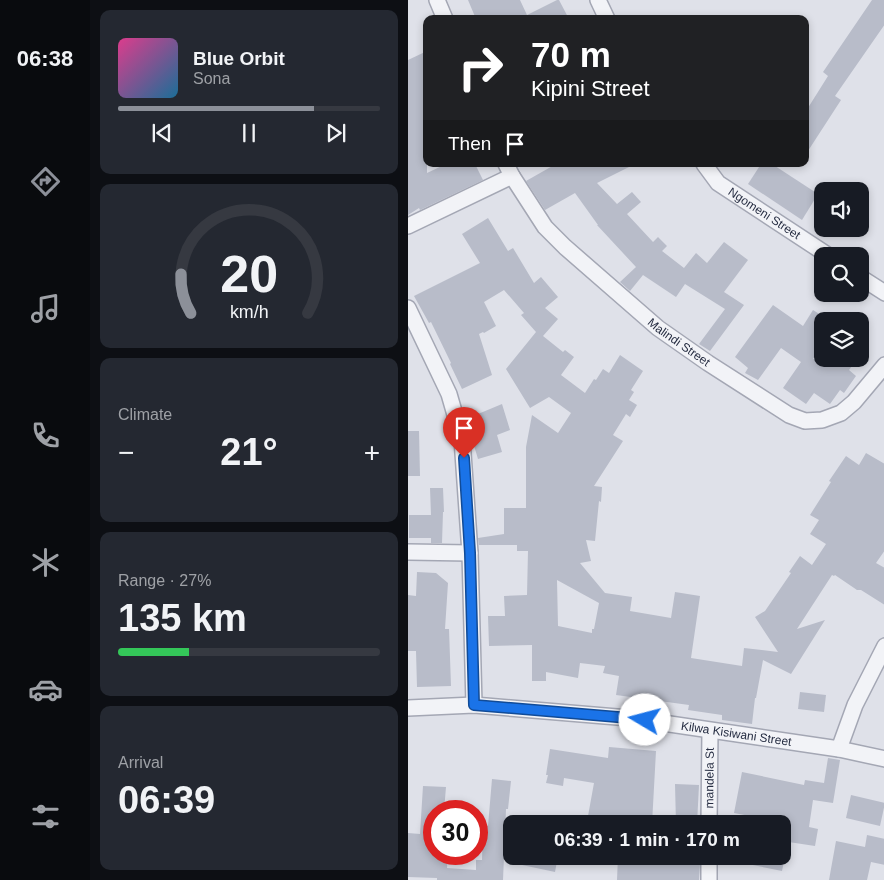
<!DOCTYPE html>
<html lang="en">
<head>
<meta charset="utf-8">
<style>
  body { margin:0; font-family:Helvetica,sans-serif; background:#242831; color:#f1f3f6; height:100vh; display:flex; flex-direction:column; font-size:19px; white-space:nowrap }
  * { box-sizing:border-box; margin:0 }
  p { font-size:16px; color:#9ea1a6 }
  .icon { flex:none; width:28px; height:28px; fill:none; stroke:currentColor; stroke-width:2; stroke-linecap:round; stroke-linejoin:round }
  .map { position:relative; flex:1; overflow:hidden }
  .panel { display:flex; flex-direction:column; gap:10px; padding:10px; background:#0d0f14; width:318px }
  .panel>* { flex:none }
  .banner { position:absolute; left:15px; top:15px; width:386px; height:152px; border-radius:10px; box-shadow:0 2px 8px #0003; background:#202124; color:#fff; overflow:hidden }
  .buttons { position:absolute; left:406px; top:182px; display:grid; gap:10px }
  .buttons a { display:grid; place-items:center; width:55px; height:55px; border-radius:10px; background:#171b24; box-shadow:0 2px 8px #0003; font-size:25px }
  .speed { position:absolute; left:15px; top:800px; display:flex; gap:10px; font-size:25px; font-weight:700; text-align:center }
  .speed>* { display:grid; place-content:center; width:65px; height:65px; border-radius:50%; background:#171b24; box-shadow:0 2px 8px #0003; line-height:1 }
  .speed .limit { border:8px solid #d22; background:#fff; color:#111 }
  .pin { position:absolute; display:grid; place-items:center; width:42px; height:42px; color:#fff; margin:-51px -21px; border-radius:50% 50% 50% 0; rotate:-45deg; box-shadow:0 0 5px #0007 }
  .pin .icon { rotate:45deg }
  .me { position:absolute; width:55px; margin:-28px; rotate:278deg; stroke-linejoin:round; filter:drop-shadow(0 0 4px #0008) }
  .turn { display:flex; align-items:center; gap:18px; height:105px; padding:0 25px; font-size:22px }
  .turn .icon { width:65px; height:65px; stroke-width:2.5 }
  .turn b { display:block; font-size:35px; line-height:42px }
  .then { display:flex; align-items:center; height:48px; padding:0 25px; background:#0003; gap:10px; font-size:19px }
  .big { font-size:38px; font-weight:800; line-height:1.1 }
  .panel .tile { flex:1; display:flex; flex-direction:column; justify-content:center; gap:8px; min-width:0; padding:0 18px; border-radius:10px; background:#242831 }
  .panel .dial { align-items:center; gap:0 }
  .dial svg { height:130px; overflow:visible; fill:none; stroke:#363941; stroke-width:7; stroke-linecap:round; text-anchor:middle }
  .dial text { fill:#f1f3f6; stroke:none }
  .song { display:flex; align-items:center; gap:15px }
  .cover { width:60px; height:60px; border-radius:8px; background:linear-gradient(135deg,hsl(330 70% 55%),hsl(200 70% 35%)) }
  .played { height:5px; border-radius:2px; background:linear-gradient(90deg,#8c9099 75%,#363941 75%) }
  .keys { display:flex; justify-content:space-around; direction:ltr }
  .heat { display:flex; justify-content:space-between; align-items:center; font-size:28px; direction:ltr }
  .charge { height:8px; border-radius:4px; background:linear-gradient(90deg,#34c759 27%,#363941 0) }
  .trip { position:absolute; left:95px; top:815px; width:288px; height:50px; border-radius:10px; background:#171b24; box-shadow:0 2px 8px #0003; font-weight:800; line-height:50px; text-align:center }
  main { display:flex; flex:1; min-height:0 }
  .tab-bar { display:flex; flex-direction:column; width:90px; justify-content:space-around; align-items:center; background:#090b0e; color:#9ea1a6 }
  .tab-bar .icon { width:35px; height:35px }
  .tab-bar .active { color:#8c9099 }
  .tab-bar b { font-size:22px; color:#f1f3f6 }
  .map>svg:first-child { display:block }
  .building { fill:#b8bcc9; fill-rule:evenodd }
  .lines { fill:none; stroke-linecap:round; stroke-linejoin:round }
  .minor-casing { stroke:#a4a7b4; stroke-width:18 }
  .minor { stroke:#f2f3f7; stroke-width:15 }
  .route-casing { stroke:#114b97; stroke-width:12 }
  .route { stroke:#1a73e8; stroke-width:9 }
  .labels { text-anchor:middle; stroke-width:5; stroke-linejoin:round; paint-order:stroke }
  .street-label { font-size:12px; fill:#262d42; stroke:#eef1f7 }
</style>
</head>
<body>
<main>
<nav class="tab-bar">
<b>06:38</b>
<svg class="icon active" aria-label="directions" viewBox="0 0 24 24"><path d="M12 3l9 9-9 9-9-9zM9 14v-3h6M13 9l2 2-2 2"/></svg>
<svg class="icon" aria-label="music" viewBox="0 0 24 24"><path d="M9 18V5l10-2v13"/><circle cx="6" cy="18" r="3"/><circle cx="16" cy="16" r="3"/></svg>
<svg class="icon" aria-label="phone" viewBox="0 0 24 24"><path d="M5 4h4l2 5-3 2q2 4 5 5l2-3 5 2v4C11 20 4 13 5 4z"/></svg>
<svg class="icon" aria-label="climate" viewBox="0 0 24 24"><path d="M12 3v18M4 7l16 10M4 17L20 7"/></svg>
<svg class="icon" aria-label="car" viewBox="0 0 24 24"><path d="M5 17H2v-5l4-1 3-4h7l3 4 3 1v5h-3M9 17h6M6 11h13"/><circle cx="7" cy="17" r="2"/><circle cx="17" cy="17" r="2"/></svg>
<svg class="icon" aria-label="filters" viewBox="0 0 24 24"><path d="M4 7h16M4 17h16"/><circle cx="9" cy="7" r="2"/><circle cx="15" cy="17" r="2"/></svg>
</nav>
<section class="panel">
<div class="tile">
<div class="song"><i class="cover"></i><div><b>Blue Orbit</b><p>Sona</p></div></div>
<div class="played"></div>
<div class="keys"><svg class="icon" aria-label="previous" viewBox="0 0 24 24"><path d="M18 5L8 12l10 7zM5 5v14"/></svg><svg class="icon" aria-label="pause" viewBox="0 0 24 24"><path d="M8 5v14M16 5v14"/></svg><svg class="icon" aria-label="next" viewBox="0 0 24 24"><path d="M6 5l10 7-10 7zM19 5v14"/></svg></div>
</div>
<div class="tile dial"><svg viewBox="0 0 100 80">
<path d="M14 69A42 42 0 1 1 86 69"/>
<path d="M14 69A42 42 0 0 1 8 45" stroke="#8c9099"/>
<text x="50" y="56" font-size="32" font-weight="700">20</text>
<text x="50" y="72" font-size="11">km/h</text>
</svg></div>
<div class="tile"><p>Climate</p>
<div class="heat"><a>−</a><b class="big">21°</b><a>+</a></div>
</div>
<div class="tile"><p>Range · 27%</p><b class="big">135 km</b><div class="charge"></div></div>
<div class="tile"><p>Arrival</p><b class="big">06:39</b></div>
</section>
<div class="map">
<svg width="477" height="880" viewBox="0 0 477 880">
  <rect width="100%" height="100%" fill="#dfe1e9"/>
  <g class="building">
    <polygon points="60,0 112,0 119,15 149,0 151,0 161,19 68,19"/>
    <polygon points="464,0 477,0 477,24 427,96 433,100 398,154 398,111 420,76 415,72"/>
    <polygon points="19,51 19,173 38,164 67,164 75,180 12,210 11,208 0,215 0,60"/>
    <polygon points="148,164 227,164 189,183 209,204 224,192 233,202 219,214 245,242 250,237 259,246 254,251 276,268 288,253 299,263 316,242 340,260 316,292 336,305 302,351 291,344 317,309 277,284 268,297 235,275 222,291 212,282 228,267 189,225 190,225 167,193 137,210 118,181"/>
    <polygon points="353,164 364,164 410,194 394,220 340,184"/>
    <path d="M 80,218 L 100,251 L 105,248 L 126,283 L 133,277 L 150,297 L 137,308 L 150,319 L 135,336 L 155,352 L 157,350 L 166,357 L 153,375 L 177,393 L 186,379 L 188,380 L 195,369 L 201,373 L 212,355 L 235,371 L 223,390 L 226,392 L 221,400 L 229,405 L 222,417 L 218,414 L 205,435 L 215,441 L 186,486 L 194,487 L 193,502 L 191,501 L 187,541 L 178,540 L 183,561 L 172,563 L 197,593 L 224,597 L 222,611 L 263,618 L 267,592 L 292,596 L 283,658 L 334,666 L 336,648 L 370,652 L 347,617 L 357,611 L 383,573 L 381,572 L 392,556 L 404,565 L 418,544 L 402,534 L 411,520 L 402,515 L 423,482 L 421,481 L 438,456 L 451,465 L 458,453 L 477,464 L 477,550 L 468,563 L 477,568 L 477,605 L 453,590 L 449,590 L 427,575 L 426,576 L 424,575 L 389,629 L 417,620 L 383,674 L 355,660 L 348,698 L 347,698 L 344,724 L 314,720 L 314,715 L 280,710 L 281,705 L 208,695 L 211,676 L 195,673 L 197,666 L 172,663 L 170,678 L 138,672 L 138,681 L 124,681 L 124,645 L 81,646 L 80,616 L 97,616 L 96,596 L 119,595 L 120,551 L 109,551 L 109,545 L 71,545 L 70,538 L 96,534 L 96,508 L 118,508 L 118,447 L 124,415 L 150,433 L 163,413 L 141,397 L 122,408 L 98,369 L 128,332 L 113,315 L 116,313 L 96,290 L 76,302 L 88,326 L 76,333 L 75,332 L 71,334 L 84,375 L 54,389 L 42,364 L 43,363 L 23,322 L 21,323 L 6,296 L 72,263 L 54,234 ZM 149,580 L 191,603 L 186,629 L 184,629 L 184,633 L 150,626 Z"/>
    <polygon points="365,305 395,326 405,310 416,317 415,320 415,343 405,359 449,359 441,370 448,376 436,393 432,390 422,404 406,393 398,404 375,388 393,362 373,348 350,380 337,373 340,368 327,357"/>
    <polygon points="94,404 102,430 89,435 94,452 70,459 58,419"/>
    <polygon points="0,431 11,431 12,476 0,476"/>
    <polygon points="22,488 35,488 36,512 35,512 34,543 23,543 23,538 1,538 1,515 23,515"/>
    <polygon points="9,572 28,573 40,583 37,629 41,629 43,686 9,687 8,651 0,651 0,595 8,596"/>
    <polygon points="392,692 418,695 416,712 390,709"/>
    <polygon points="201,747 248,751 244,824 217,824 217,822 180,816 186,783 156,778 155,786 138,783 140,775 138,775 142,749 200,758"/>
    <polygon points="420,758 432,760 425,803 405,800 401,827 410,829 407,846 374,841 374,824 346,824 347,817 326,813 334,772 396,785 397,780 416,783"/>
    <polygon points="84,779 103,781 100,809 98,809 95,880 29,880 29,878 0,877 0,833 12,834 15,786 38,787 36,811 26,811 26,854 40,854 39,868 68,870 68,860 74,860 75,826 80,826"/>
    <polygon points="267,784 291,785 289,824 268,824"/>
    <polygon points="443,795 477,803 472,826 438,818"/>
    <polygon points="459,835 477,839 477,865 463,862 459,880 421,880 428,841 457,847"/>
    <polygon points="101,856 150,856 147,872 100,862"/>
    <polygon points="210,856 234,856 233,863 267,864 267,861 282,861 282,864 292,864 291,880 209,880"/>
    <polygon points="331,856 377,856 374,871 330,862"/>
  </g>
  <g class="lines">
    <g class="minor-casing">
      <g id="minor">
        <polyline points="29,0 37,19"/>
        <polyline points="190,0 199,19"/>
        <path id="s1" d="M 98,164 L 104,176 L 137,227 L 157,247 L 250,328 L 300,363 L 381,415 L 397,421 L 414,420 L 433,413 L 446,402 L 477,365"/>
        <path id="s2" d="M 296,164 L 310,183 L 421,256"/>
        <polyline points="0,226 104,176"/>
        <polyline points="452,277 477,293"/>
        <polyline points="0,308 41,394 54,439 62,553 66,705"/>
        <polyline points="0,552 62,553"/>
        <path id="s3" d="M 0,708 L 66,705 L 221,718 L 431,749 L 477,759"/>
        <polyline points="431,749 447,705 477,646"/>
        <path id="s4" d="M 301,824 L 302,731"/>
        <polyline points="301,880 301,856"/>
      </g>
    </g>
    <use href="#minor" class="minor"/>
  </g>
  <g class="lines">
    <g class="route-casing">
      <polyline id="route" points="56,458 62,553 66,705 221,718 237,720"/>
    </g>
    <use href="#route" class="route"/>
  </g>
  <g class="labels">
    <g class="street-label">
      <text dy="4" stroke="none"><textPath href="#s2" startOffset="79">Ngomeni Street</textPath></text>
      <text dy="4" stroke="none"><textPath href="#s1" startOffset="251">Malindi Street</textPath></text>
      <text dy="4" stroke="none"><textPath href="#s3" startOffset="330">Kilwa Kisiwani Street</textPath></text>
      <text dy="4" stroke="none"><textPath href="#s4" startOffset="46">mandela St</textPath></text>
    </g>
  </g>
</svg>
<div class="buttons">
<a><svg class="icon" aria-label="sound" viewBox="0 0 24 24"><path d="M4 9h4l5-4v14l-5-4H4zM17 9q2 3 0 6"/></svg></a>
<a><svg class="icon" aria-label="search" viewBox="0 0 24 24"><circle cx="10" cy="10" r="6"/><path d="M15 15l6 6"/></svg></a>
<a><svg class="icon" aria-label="layers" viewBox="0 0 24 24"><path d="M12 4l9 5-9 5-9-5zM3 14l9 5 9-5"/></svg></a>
</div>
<div class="speed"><div class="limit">30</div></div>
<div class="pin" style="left:56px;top:458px;background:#d93025"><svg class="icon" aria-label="arrive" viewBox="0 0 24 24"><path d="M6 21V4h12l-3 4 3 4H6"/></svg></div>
<svg class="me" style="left:237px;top:720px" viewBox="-20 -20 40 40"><circle r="19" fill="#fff"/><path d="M0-13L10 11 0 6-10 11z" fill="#1a73e8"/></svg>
<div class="trip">06:39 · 1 min · 170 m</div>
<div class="banner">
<div class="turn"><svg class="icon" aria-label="right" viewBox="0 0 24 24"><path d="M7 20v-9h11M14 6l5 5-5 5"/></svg><div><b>70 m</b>Kipini Street</div></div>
<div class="then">Then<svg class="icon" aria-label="arrive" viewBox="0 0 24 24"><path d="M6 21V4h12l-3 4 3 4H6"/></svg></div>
</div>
</div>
</main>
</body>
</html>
